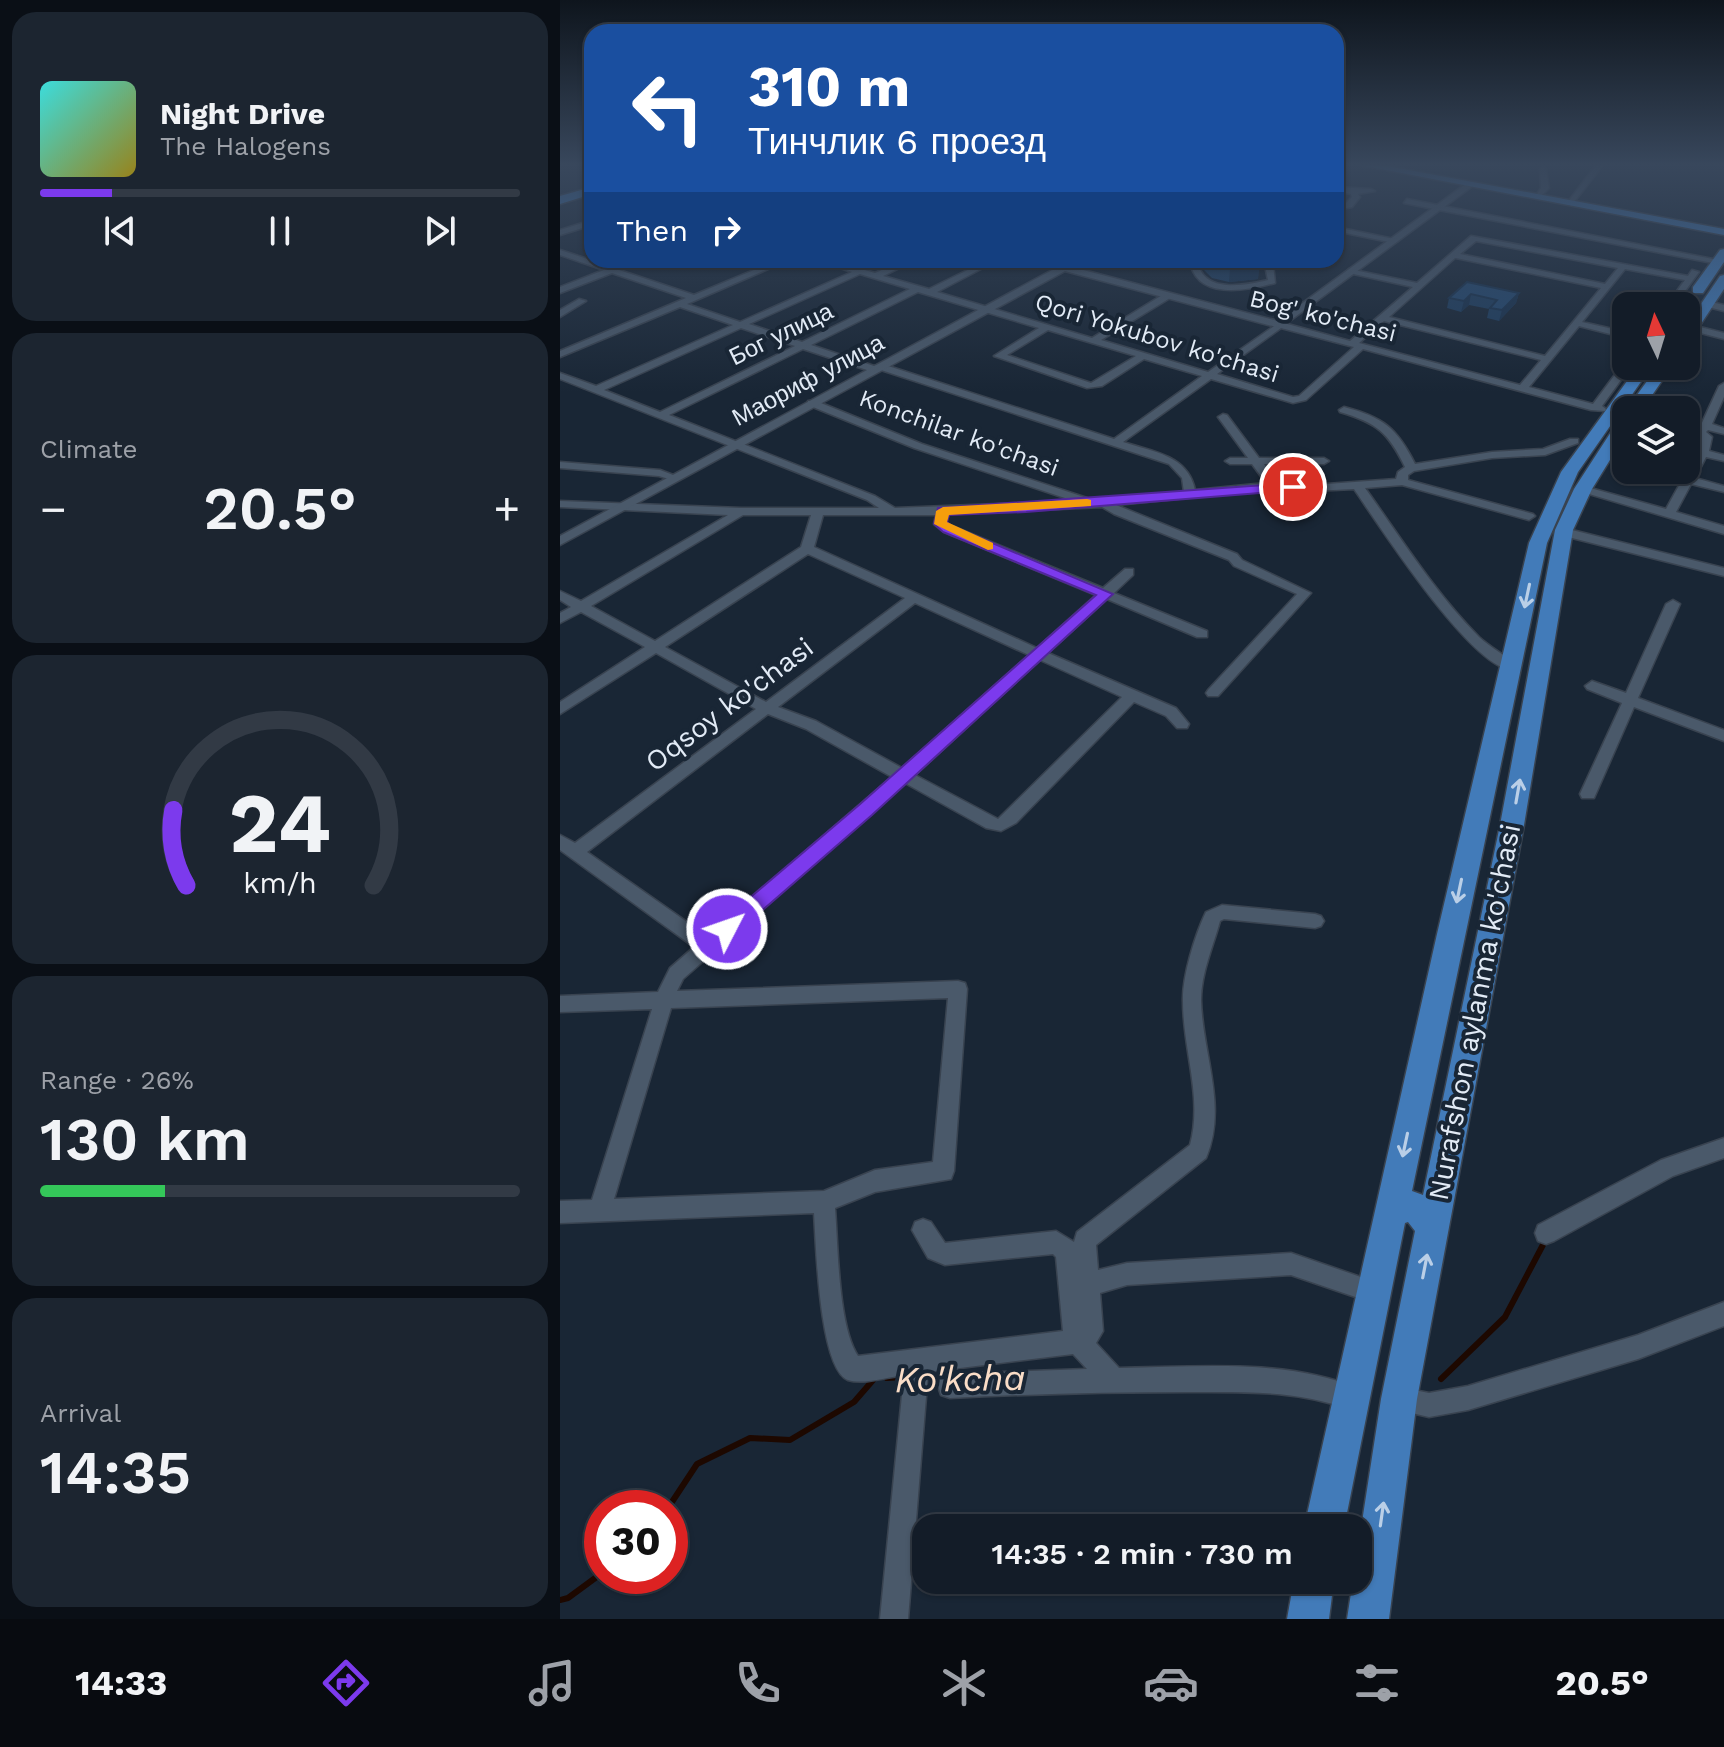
<!DOCTYPE html>
<html lang="en">
<head>
<meta charset="utf-8">
<style>
  body { margin:0; font-family:"Work Sans",sans-serif; background:#1c2530; color:#f1f3f6; height:100vh; display:flex; flex-direction:column; font-size:30px; white-space:nowrap }
  * { box-sizing:border-box; margin:0 }
  p { font-size:26px; color:#9da1a8 }
  .icon { flex:none; width:44px; height:44px; fill:none; stroke:currentColor; stroke-width:2; stroke-linecap:round; stroke-linejoin:round }
  .map { position:relative; flex:1; overflow:hidden }
  .side { display:flex; flex-direction:column; gap:12px; padding:12px; background:#0a0f16; width:560px }
  .side>* { flex:none }
  .top-card { position:absolute; left:24px; top:24px; width:760px; height:244px; border-radius:24px; box-shadow:0 2px 6px #0004,0 0 0 2px #323a45; background:#1a4fa0; color:#fff; overflow:hidden }
  .needle { width:52px; rotate:356deg }
  .buttons { position:absolute; left:1052px; top:292px; display:grid; gap:16px }
  .buttons a { display:grid; place-items:center; width:88px; height:88px; border-radius:16px; background:#131c28; box-shadow:0 2px 6px #0004,0 0 0 2px #323a45; font-size:40px }
  .speed { position:absolute; left:24px; top:1490px; display:flex; gap:16px; font-size:40px; font-weight:700; text-align:center }
  .speed>* { display:grid; place-content:center; width:104px; height:104px; border-radius:50%; background:#131c28; box-shadow:0 2px 6px #0004,0 0 0 2px #323a45; line-height:1 }
  .speed .limit { border:12px solid #d22; background:#fff; color:#111 }
  .pin { position:absolute; display:grid; place-items:center; width:68px; height:68px; color:#fff; margin:-34px; border:4px solid #fff; border-radius:50%; box-shadow:0 2px 8px #0007 }
  .me { position:absolute; width:88px; margin:-44px; rotate:49deg; stroke-linejoin:round; filter:drop-shadow(0 0 6px #0008) }
  .turn { display:flex; align-items:center; gap:28px; height:168px; padding:0 32px; font-size:36px }
  .turn .icon { width:104px; height:104px; stroke-width:2.5 }
  .turn b { display:block; font-size:56px; line-height:68px }
  .then { display:flex; align-items:center; height:76px; padding:0 32px; background:#0003; gap:16px; font-size:30px }
  .big { font-size:60px; font-weight:600; line-height:1.1 }
  .side .card { flex:1; display:flex; flex-direction:column; justify-content:center; gap:12px; min-width:0; padding:0 28px; border-radius:24px; background:#1c2530 }
  .side .dial { align-items:center; gap:0 }
  .dial svg { height:208px; overflow:visible; fill:none; stroke:#323a45; stroke-width:7; stroke-linecap:round; text-anchor:middle }
  .dial text { fill:#f1f3f6; stroke:none }
  .song { display:flex; align-items:center; gap:24px }
  .cover { width:96px; height:96px; border-radius:12px; background:linear-gradient(135deg,hsl(180 70% 55%),hsl(50 70% 35%)) }
  .played { height:8px; border-radius:4px; background:linear-gradient(90deg,#7c3aed 15%,#323a45 15%) }
  .keys { display:flex; justify-content:space-around; direction:ltr }
  .heat { display:flex; justify-content:space-between; align-items:center; font-size:44px; direction:ltr }
  .charge { height:12px; border-radius:6px; background:linear-gradient(90deg,#34c759 26%,#323a45 0) }
  .trip { position:absolute; left:352px; top:1514px; width:460px; height:80px; border-radius:24px; background:#131c28; box-shadow:0 2px 6px #0004,0 0 0 2px #323a45; font-weight:600; line-height:80px; text-align:center }
  .tab-bar { display:flex; height:128px; justify-content:space-around; align-items:center; background:#080b10; color:#9da1a8 }
  .tab-bar .icon { width:56px; height:56px }
  .tab-bar .selected { color:#7c3aed }
  .tab-bar b { font-size:36px; color:#f1f3f6 }
  main { display:flex; flex:1; min-height:0 }
  .map>svg:first-child { display:block }
  .lines { fill:none; stroke-linecap:round; stroke-linejoin:round }
  .stream { stroke:#1d0800; stroke-width:6 }
  .minor-casing { stroke:#394350; stroke-width:3 }
  .tertiary-casing { stroke:#394350; stroke-width:3 }
  .primary-casing { stroke:#394350; stroke-width:3 }
  .trunk-casing { stroke:#394350; stroke-width:3 }
  .minor { fill:#4a596a; fill-rule:evenodd }
  .tertiary { fill:#4a596a; fill-rule:evenodd }
  .primary { fill:#427bb9; fill-rule:evenodd }
  .trunk { fill:#3f86d3; fill-rule:evenodd }
  .wall { fill:#1f3e5f }
  .shaded-wall { fill:#19324e }
  .building { fill:#24486f; stroke:#19324e; stroke-width:2 }
  .oneway { stroke:#bacfe7 }
  .route { fill:#7c3aed; stroke:#51269a; stroke-width:2 }
  .slow { fill:#f59e0b }
  .labels { text-anchor:middle; stroke-width:8; stroke-linejoin:round; paint-order:stroke }
  .far-street-label { font-size:24px; fill:#e2ebf6; stroke:#192635 }
  .street-label { font-size:28px; fill:#e2ebf6; stroke:#192635 }
  .near-water-label { font-size:36px; font-style:italic; fill:#faddc7; stroke:#192635 }
</style>
</head>
<body>
<main>
<section class="side">
<div class="card">
<div class="song"><i class="cover"></i><div><b>Night Drive</b><p>The Halogens</p></div></div>
<div class="played"></div>
<div class="keys"><svg class="icon" aria-label="previous" viewBox="0 0 24 24"><path d="M18 5L8 12l10 7zM5 5v14"/></svg><svg class="icon" aria-label="pause" viewBox="0 0 24 24"><path d="M8 5v14M16 5v14"/></svg><svg class="icon" aria-label="next" viewBox="0 0 24 24"><path d="M6 5l10 7-10 7zM19 5v14"/></svg></div>
</div>
<div class="card"><p>Climate</p>
<div class="heat"><a>−</a><b class="big">20.5°</b><a>+</a></div>
</div>
<div class="card dial"><svg viewBox="0 0 100 80">
<path d="M14 69A42 42 0 1 1 86 69"/>
<path d="M14 69A42 42 0 0 1 9 40" stroke="#7c3aed"/>
<text x="50" y="56" font-size="32" font-weight="700">24</text>
<text x="50" y="72" font-size="11">km/h</text>
</svg></div>
<div class="card"><p>Range · 26%</p><b class="big">130 km</b><div class="charge"></div></div>
<div class="card"><p>Arrival</p><b class="big">14:35</b></div>
</section>
<div class="map">
<svg width="1164" height="1619" viewBox="0 0 1164 1619">
  <rect width="100%" height="100%" fill="#192635"/>
  <g class="lines">
    <g class="stream">
      <polyline points="363,1376 390,1376"/>
      <polyline points="327,1378 346,1377"/>
      <polyline points="881,1379 945,1317 985,1241"/>
      <polyline points="108,1508 137,1464 190,1438 230,1440 294,1402 314,1379"/>
      <polyline points="0,1600 8,1598 42,1573"/>
    </g>
    <g class="minor-casing">
      <g id="minor">
        <polygon points="776,165 783,165 776,170"/>
        <polygon points="1036,165 1043,165 1014,202 1008,202"/>
        <polygon points="983,167 986,169 989,188 981,196 977,194 981,188 980,169"/>
        <polygon points="776,187 811,189 815,191 798,194 800,197 792,207 776,210 776,206 786,203 792,197 791,194 776,191"/>
        <polygon points="847,199 1158,260 1162,262 1158,264 879,210 844,203"/>
        <polygon points="32,220 32,225 0,235 0,230"/>
        <polygon points="776,227 834,239 838,241 834,243 776,231"/>
        <path d="M 911,236 L 1128,276 L 1132,270 L 1139,272 L 1114,306 L 1106,306 L 1125,280 L 1065,269 L 1022,322 L 1066,332 L 1066,338 L 1019,326 L 969,387 L 1033,404 L 1063,364 L 1066,363 L 1066,366 L 1071,366 L 1042,406 L 1046,409 L 1045,411 L 1031,410 L 803,349 L 746,400 L 733,403 L 651,379 L 563,442 C 593,452 628,455 635,490 L 706,483 L 692,464 L 670,464 L 665,461 L 670,458 L 688,458 L 658,417 L 663,414 L 667,415 L 699,458 L 764,458 L 769,461 L 764,464 L 704,464 L 717,483 L 753,485 L 836,479 L 838,472 L 845,467 C 828,432 817,423 780,412 L 779,410 L 784,407 C 823,417 837,428 855,464 L 932,452 L 983,449 L 1010,439 L 1018,439 L 1018,443 L 985,455 L 932,458 L 854,471 L 848,475 L 848,480 L 973,514 L 975,516 L 969,520 L 842,485 L 805,488 C 841,538 875,593 919,637 C 931,648 947,656 958,667 L 956,670 C 916,677 817,522 794,489 L 753,491 L 714,489 L 556,505 L 677,554 L 682,560 L 751,593 L 658,696 L 648,696 L 646,693 L 648,690 L 737,594 L 674,566 L 669,560 L 554,514 L 542,507 L 388,514 L 386,523 L 392,526 L 543,588 L 565,569 L 573,569 L 573,575 L 554,593 L 647,631 L 647,637 L 637,637 L 547,599 L 488,653 L 616,708 L 629,724 L 627,728 L 617,728 L 606,716 L 574,702 L 456,823 L 441,831 L 426,828 L 345,783 L 123,979 L 117,991 L 398,981 L 405,983 L 407,989 L 394,1171 L 391,1179 L 315,1192 L 275,1208 C 278,1246 278,1326 298,1356 L 503,1331 L 496,1257 L 493,1254 L 385,1265 L 368,1258 L 352,1230 L 355,1222 L 363,1219 L 371,1222 L 385,1243 L 496,1231 L 514,1242 L 517,1232 L 630,1145 C 643,1097 623,1051 623,1002 C 622,977 635,935 646,912 L 662,905 L 755,914 L 761,916 L 764,921 L 761,926 L 755,928 L 664,919 L 660,921 C 653,947 641,973 641,1000 C 642,1053 668,1106 646,1158 L 536,1245 L 538,1270 L 567,1263 L 731,1253 L 821,1284 L 824,1292 L 821,1300 L 813,1303 L 731,1275 L 567,1285 L 540,1293 L 543,1331 L 536,1343 L 559,1368 C 639,1367 725,1358 800,1389 L 803,1398 L 800,1407 L 791,1410 C 738,1390 684,1392 628,1392 C 549,1392 469,1394 390,1398 L 381,1395 L 378,1386 L 381,1377 L 390,1374 L 527,1369 L 513,1354 L 368,1372 L 348,1619 L 320,1619 L 344,1375 C 328,1377 303,1385 288,1380 C 259,1369 256,1242 254,1213 L 0,1223 L 0,1201 L 32,1200 L 92,1009 L 0,1012 L 0,996 L 98,992 L 110,968 L 134,947 L 0,850 L 0,835 L 15,843 L 196,709 L 96,653 L 0,714 L 0,702 L 85,647 L 21,612 L 0,623 L 0,613 L 11,607 L 0,600 L 0,591 L 21,601 L 168,515 L 0,507 L 0,501 L 181,508 L 319,508 L 307,500 L 0,379 L 0,373 L 36,386 L 173,325 L 120,307 L 0,357 L 0,351 L 126,298 L 52,273 L 0,293 L 0,287 L 44,270 L 0,255 L 0,250 L 52,267 L 70,260 L 81,260 L 59,270 L 134,295 L 218,260 L 229,260 L 127,304 L 180,322 L 292,272 L 257,260 L 270,260 L 315,273 L 345,260 L 356,260 L 323,276 L 369,289 L 428,260 L 438,260 L 377,292 L 532,338 L 604,294 L 610,294 L 610,298 L 541,340 L 648,372 L 720,322 L 790,341 L 853,287 L 789,273 L 789,269 L 857,283 ZM 916,241 L 1058,268 L 1045,284 L 900,254 ZM 895,258 L 896,258 L 1041,288 L 985,356 L 829,317 ZM 300,274 L 350,289 L 242,342 L 189,324 ZM 358,292 L 479,328 L 434,356 L 527,388 L 542,386 L 584,359 L 642,376 L 554,439 L 322,364 L 314,366 L 251,345 ZM 824,321 L 981,360 L 960,385 L 799,343 ZM 181,328 L 235,346 L 100,412 L 44,390 ZM 721,328 L 794,347 L 739,396 L 733,397 L 657,374 ZM 488,330 L 576,356 L 531,383 L 447,355 ZM 243,349 L 310,371 L 318,369 L 609,464 L 622,478 L 624,492 L 529,500 L 527,498 L 362,444 L 256,401 L 248,401 L 248,405 L 354,448 L 514,501 L 335,508 L 315,496 L 109,415 ZM 183,515 L 251,515 L 241,547 L 95,641 L 31,606 ZM 263,515 L 376,515 L 374,524 L 384,532 L 536,595 L 477,648 L 254,547 ZM 248,554 L 345,598 L 206,702 L 105,647 ZM 355,603 L 469,655 L 342,768 L 256,721 L 218,707 ZM 480,660 L 562,697 L 438,819 L 355,775 ZM 208,714 L 246,729 L 332,777 L 147,936 L 27,852 ZM 388,998 L 373,1162 L 315,1170 L 264,1191 L 54,1199 L 111,1008 Z"/>
        <polygon points="511,260 521,260 506,270 500,270 500,266"/>
        <path d="M 599,260 L 680,263 L 722,260 L 713,264 L 715,283 C 689,290 641,300 631,266 ZM 705,266 L 708,280 C 687,285 648,293 639,267 Z"/>
        <polygon points="19,299 26,301 0,317 0,310"/>
        <polygon points="1147,301 1164,305 1164,311 1144,306 1144,302"/>
        <polygon points="1132,325 1164,333 1164,339 1129,330 1127,328"/>
        <polygon points="1164,383 1164,397 1152,424 1164,428 1164,434 1148,430 1146,432 1152,437 1149,451 1164,455 1164,461 1146,457 1135,478 1164,486 1164,492 1131,484 1116,512 1164,526 1164,534 1019,491 1019,487 1023,486 1106,509 1142,444 1142,438 1126,432 1126,426 1138,428 1141,425 1159,386"/>
        <polygon points="0,462 100,470 121,478 115,481 99,476 0,468"/>
        <polygon points="1004,528 1164,568 1164,576 1000,535 998,532"/>
        <polygon points="1113,600 1120,604 1078,698 1164,730 1164,741 1074,707 1034,798 1022,798 1020,794 1062,703 1027,689 1025,686 1032,681 1066,693 1106,604"/>
        <polygon points="1164,1138 1164,1158 1113,1176 994,1241 986,1244 978,1241 975,1233 978,1225 1101,1160"/>
        <polygon points="1164,1302 1164,1326 1078,1359 908,1410 869,1417 830,1408 827,1399 830,1390 839,1387 869,1393 908,1386 1078,1335"/>
      </g>
    </g>
    <g class="tertiary-casing">
      <polygon id="tertiary" points="907,183 914,185 720,328 505,271 0,545 0,536 496,268 470,260 485,260 718,321"/>
    </g>
    <g class="primary-casing">
      <g id="primary">
        <polygon points="800,165 822,165 1164,229 1164,235"/>
        <polygon points="1164,249 1164,262 1143,293 1133,293 1133,287 1160,250"/>
        <polygon points="1164,275 1164,289 1131,339 1126,340 1126,326 1160,276"/>
        <polygon points="1078,366 1092,366 1018,472 987,543 852,1191 863,1195 940,825 995,530 1014,489 1060,418 1066,416 1066,434 1032,489 1013,530 964,825 857,1399 829,1619 787,1619 793,1580 798,1580 798,1548 821,1399 855,1231 848,1222 845,1223 784,1528 744,1528 877,934 969,543 1001,472"/>
        <polygon points="1098,366 1112,366 1082,410 1066,410"/>
        <polygon points="734,1580 774,1580 769,1619 727,1619"/>
      </g>
    </g>
    <g class="trunk-casing">
      <polygon id="trunk" points="32,187 32,194 0,204 0,196"/>
    </g>
    <use href="#minor" class="minor"/>
    <use href="#tertiary" class="tertiary"/>
    <use href="#primary" class="primary"/>
    <use href="#trunk" class="trunk"/>
  </g>
  <g class="wall">
    <polygon points="645,260 696,260 699,266 698,279 669,282 652,278 644,270"/>
    <polygon points="907,282 959,293 956,303 939,321 927,318 929,309 909,305 901,312 887,308 889,298"/>
  </g>
  <g class="shaded-wall">
    <polygon points="699,266 698,279 669,282 670,269"/>
    <polygon points="959,293 956,303 939,321 942,310"/>
    <polygon points="911,294 909,305 901,312 904,301"/>
  </g>
  <g class="building">
    <polygon points="648,260 696,260 699,266 670,269 653,265"/>
    <polygon points="907,282 959,293 942,310 930,308 937,300 911,294 904,301 889,298"/>
  </g>
  <defs><path id="oneway-shaft" d="M-6 0H5M1.5-3L5.5 0L1.5 3" fill="none" stroke-width="1.6" stroke-linecap="round" stroke-linejoin="round" transform="scale(2)"/></defs>
  <g class="oneway">
    <use href="#oneway-shaft" transform="translate(967 596) rotate(102)"/>
    <use href="#oneway-shaft" transform="translate(958 791) rotate(-80)"/>
    <use href="#oneway-shaft" transform="translate(899 891) rotate(102)"/>
    <use href="#oneway-shaft" transform="translate(845 1145) rotate(102)"/>
    <use href="#oneway-shaft" transform="translate(865 1266) rotate(-79)"/>
    <use href="#oneway-shaft" transform="translate(822 1514) rotate(-82)"/>
  </g>
  <linearGradient id="sky" x2="0" y2="1"><stop stop-color="#0e151d"/><stop offset="0.42" stop-color="#38475c"/><stop offset="1" stop-color="#38475c" stop-opacity="0"/></linearGradient>
  <rect width="1164" height="392" fill="url(#sky)"/>
  <polygon class="route" points="733,483 740,487 738,490 466,512 389,515 387,522 392,526 553,594 312,815 174,935 167,937 160,935 157,929 160,923 299,805 536,595 383,532 374,524 378,508"/>
  <polygon class="slow" points="527,499 531,500 531,506 389,515 387,522 433,543 433,549 428,550 374,524 376,511 383,507"/>
  <g class="labels">
    <g class="far-street-label">
      <text transform="translate(763 316) rotate(14)" y="8">Bog' ko'chasi</text>
      <text transform="translate(221 334) rotate(-26)" y="8">Бог улица</text>
      <text transform="translate(597 338) rotate(17)" y="8">Qori Yokubov ko'chasi</text>
      <text transform="translate(248 380) rotate(-28)" y="8">Маориф улица</text>
      <text transform="translate(399 433) rotate(20)" y="8">Konchilar ko'chasi</text>
    </g>
    <g class="street-label">
      <text transform="translate(169 704) rotate(-37)" y="10">Oqsoy ko'chasi</text>
      <text transform="translate(914 1012) rotate(-79)" y="10">Nurafshon aylanma ko'chasi</text>
    </g>
    <g class="near-water-label">
      <text transform="translate(400 1378) rotate(-1)" y="13">Ko'kcha</text>
    </g>
  </g>
</svg>
<div class="buttons">
<a><svg class="needle" viewBox="-14 -14 28 28"><path d="M0-13l5 13h-10z" fill="#e53935"/><path d="M0 13l5-13h-10z" fill="#9da1a8"/></svg></a>
<a><svg class="icon" aria-label="layers" viewBox="0 0 24 24"><path d="M12 4l9 5-9 5-9-5zM3 14l9 5 9-5"/></svg></a>
</div>
<div class="speed"><div class="limit">30</div></div>
<div class="pin" style="left:733px;top:487px;background:#d93025"><svg class="icon" aria-label="arrive" viewBox="0 0 24 24"><path d="M6 21V4h12l-3 4 3 4H6"/></svg></div>
<svg class="me" style="left:167px;top:929px" viewBox="-20 -20 40 40"><circle r="17" fill="#7c3aed" stroke="#fff" stroke-width="3"/><path d="M0-11L8 9 0 5-8 9z" fill="#fff"/></svg>
<div class="trip">14:35 · 2 min · 730 m</div>
<div class="top-card">
<div class="turn"><svg class="icon" aria-label="left" viewBox="0 0 24 24"><path d="M17 20v-9H6M10 6l-5 5 5 5"/></svg><div><b>310 m</b>Тинчлик 6 проезд</div></div>
<div class="then">Then<svg class="icon" aria-label="right" viewBox="0 0 24 24"><path d="M7 20v-9h11M14 6l5 5-5 5"/></svg></div>
</div>
</div>
</main>
<nav class="tab-bar">
<b>14:33</b>
<svg class="icon selected" aria-label="directions" viewBox="0 0 24 24"><path d="M12 3l9 9-9 9-9-9zM9 14v-3h6M13 9l2 2-2 2"/></svg>
<svg class="icon" aria-label="music" viewBox="0 0 24 24"><path d="M9 18V5l10-2v13"/><circle cx="6" cy="18" r="3"/><circle cx="16" cy="16" r="3"/></svg>
<svg class="icon" aria-label="phone" viewBox="0 0 24 24"><path d="M5 4h4l2 5-3 2q2 4 5 5l2-3 5 2v4C11 20 4 13 5 4z"/></svg>
<svg class="icon" aria-label="climate" viewBox="0 0 24 24"><path d="M12 3v18M4 7l16 10M4 17L20 7"/></svg>
<svg class="icon" aria-label="car" viewBox="0 0 24 24"><path d="M5 17H2v-5l4-1 3-4h7l3 4 3 1v5h-3M9 17h6M6 11h13"/><circle cx="7" cy="17" r="2"/><circle cx="17" cy="17" r="2"/></svg>
<svg class="icon" aria-label="filters" viewBox="0 0 24 24"><path d="M4 7h16M4 17h16"/><circle cx="9" cy="7" r="2"/><circle cx="15" cy="17" r="2"/></svg>
<b>20.5°</b>
</nav>
</body>
</html>
